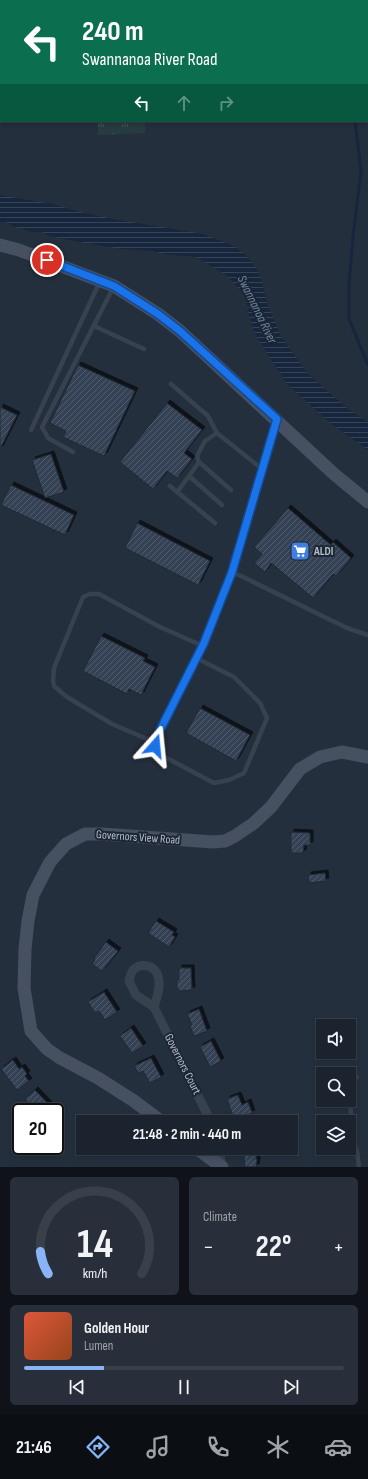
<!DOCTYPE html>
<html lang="en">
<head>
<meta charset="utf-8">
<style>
  body { margin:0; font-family:"Sofia Sans Condensed",sans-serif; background:#282f3a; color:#f1f3f6; height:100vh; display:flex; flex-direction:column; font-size:15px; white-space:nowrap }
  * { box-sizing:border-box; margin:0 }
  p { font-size:13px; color:#a0a4aa }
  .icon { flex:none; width:22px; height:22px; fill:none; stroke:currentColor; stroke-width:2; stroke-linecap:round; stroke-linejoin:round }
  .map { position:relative; height:1167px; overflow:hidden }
  .drawer { display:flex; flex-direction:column; gap:10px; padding:10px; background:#0f1319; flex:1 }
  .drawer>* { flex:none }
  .guide { position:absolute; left:0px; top:0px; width:368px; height:122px; box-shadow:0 2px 6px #0003,0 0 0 1px #39404a; background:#0b6e4f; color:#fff; overflow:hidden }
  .buttons { position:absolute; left:316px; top:1019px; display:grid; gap:8px }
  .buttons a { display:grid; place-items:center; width:40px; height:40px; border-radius:0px; background:#1b232e; box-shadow:0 2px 6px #0003,0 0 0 1px #39404a; font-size:20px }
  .speed { position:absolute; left:12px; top:1103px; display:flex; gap:8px; font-size:20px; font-weight:700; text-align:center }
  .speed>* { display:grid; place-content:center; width:52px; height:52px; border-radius:50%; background:#1b232e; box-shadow:0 2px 6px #0003,0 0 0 1px #39404a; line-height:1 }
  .speed .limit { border:2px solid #111; border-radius:6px; background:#fff; color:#111 }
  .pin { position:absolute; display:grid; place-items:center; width:34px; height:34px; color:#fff; margin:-17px; border:2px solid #fff; border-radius:50%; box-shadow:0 1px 4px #0007 }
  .me { position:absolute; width:44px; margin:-22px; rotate:18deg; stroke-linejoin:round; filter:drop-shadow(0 0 3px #0008) }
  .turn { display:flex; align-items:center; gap:14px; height:84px; padding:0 16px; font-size:18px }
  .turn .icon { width:52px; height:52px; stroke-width:2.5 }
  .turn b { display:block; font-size:28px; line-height:34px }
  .lanes { display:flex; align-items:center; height:38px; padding:0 16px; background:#0003; justify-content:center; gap:20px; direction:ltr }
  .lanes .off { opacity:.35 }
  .big { font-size:30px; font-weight:700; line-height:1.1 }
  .drawer .tile { flex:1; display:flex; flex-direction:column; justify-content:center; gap:6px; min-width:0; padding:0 14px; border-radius:6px; background:#282f3a }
  .drawer .dial { align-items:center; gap:0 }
  .dial svg { height:104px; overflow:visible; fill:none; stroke:#39404a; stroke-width:7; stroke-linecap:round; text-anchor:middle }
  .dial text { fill:#f1f3f6; stroke:none }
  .song { display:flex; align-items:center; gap:12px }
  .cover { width:48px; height:48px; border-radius:6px; background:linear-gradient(135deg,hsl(10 70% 55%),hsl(20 70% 35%)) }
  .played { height:4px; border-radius:2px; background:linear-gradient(90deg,#8ab4f8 25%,#39404a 25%) }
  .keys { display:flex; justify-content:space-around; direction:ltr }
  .heat { display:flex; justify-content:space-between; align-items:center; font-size:22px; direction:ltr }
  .drawer .tiles { flex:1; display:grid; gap:10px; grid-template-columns:1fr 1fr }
  .tile:last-child { grid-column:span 2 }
  .trip { position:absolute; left:76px; top:1115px; width:222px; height:40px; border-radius:0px; background:#1b232e; box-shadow:0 2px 6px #0003,0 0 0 1px #39404a; font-weight:700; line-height:40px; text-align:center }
  .dock { display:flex; height:64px; justify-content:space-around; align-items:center; background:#0b0e12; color:#a0a4aa }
  .dock .icon { width:28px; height:28px }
  .dock .on { color:#8ab4f8 }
  .dock b { font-size:18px; color:#f1f3f6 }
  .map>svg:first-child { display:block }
  .grass { fill:url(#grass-tufts) }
  .water { fill:url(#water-rules) }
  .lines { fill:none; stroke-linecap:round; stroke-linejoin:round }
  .stream { stroke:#17263c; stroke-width:3 }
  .building { fill:url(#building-hatch); stroke:#1f2835; filter:url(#shadow) }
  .lane { stroke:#38414e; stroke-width:4.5 }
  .street { stroke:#38414e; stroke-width:9 }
  .secondary { stroke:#465061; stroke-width:13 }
  .route-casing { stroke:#114b97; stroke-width:10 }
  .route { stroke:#1a73e8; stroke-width:7 }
  .labels { text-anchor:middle; stroke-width:4; stroke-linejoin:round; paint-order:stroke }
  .poi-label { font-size:12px; font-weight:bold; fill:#b4bcc9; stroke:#1d2633; text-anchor:start }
  .street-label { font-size:12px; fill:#b4bcc9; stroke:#1d2633 }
  .water-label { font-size:13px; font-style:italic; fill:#6d86a8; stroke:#1d2633 }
</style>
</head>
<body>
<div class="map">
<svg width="368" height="1167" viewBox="0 0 368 1167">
  <defs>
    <pattern id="grass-tufts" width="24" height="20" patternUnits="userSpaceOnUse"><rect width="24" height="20" fill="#263c3f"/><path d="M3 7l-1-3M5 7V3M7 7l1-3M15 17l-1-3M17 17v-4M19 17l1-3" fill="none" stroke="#435659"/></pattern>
    <pattern id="water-rules" width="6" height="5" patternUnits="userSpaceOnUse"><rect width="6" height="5" fill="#17263c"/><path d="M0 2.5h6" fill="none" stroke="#364457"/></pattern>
    <pattern id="building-hatch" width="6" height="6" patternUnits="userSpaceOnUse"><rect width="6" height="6" fill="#364354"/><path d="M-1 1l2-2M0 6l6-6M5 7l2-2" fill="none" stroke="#515c6b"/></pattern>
    <filter id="shadow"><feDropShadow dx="3" dy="-3" stdDeviation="0" flood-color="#0009"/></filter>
  </defs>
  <rect width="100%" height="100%" fill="#242f3e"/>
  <polygon class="grass" points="98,121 145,121 145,133 98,135"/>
  <polygon class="water" points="0,195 57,205 75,211 113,219 203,234 234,246 245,254 257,269 262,282 268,306 282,338 308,374 347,408 368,422 368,450 330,423 287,384 256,336 248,313 246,298 244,294 226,275 196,257 165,254 152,251 121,249 68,240 49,236 42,232 32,232 24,229 14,227 6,222 0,222"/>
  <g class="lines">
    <g class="stream">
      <polyline points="343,0 343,1"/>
      <polyline points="355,121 361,171 353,237 349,284 349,319 368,365"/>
    </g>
  </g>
  <g class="building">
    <polygon points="78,365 135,391 104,456 63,437 66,431 50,423"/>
    <polygon points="167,403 202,430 184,453 192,459 177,478 167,471 153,489 120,462"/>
    <polygon points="0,407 17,415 0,449"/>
    <polygon points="51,454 64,492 45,498 32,460"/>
    <polygon points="11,485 74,515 65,535 1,505"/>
    <polygon points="288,508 331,545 333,542 351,558 336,576 333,574 313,598 271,563 265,572 254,563 262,554 254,547"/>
    <polygon points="137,523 210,561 198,585 125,548"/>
    <polygon points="101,636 145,658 143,661 155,667 141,695 129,689 127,694 83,671"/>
    <polygon points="200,708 250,735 236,761 186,733"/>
    <polygon points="291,832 310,833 310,845 304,845 303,853 291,853"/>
    <polygon points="325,873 326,881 309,883 308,875"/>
    <polygon points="156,921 174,932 172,935 175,937 169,947 148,933"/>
    <polygon points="106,942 118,951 102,971 92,964 95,960 94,958"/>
    <polygon points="179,968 191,968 192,990 179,991 179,989 177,989 177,980 179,980"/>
    <polygon points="104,992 117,1012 105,1020 99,1011 95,1013 88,1002"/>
    <polygon points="199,1009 207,1031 194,1036 190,1026 192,1025 187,1014"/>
    <polygon points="131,1028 143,1046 132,1053 120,1036"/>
    <polygon points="211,1041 221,1061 210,1067 200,1047"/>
    <polygon points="151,1058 161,1077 150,1083 143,1071 138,1073 134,1066"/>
    <polygon points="13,1060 19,1069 22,1067 27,1074 25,1076 29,1081 17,1090 1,1069"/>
    <polygon points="35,1090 53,1109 50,1112 36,1112 25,1099"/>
    <polygon points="238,1095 242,1105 248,1102 252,1113 234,1119 227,1099"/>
    <polygon points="97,1148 113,1148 106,1156"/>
    <polygon points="243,1148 255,1148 257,1161 256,1167 245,1167"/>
  </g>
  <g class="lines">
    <g class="lane">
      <polyline points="94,326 144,349"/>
      <polyline points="171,384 208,416 217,433 262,469"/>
      <polyline points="31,430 100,281"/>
      <polyline points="217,433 205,441 197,456 199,462 231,490"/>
      <polyline points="73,452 48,438 42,427 113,288"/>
      <polyline points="189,476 199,462"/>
      <polyline points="170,486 215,523"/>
      <polyline points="177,492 189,476 222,505"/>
      <polyline points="231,572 241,576 347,628 368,635"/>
      <polyline points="196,658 234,677 260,703 267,718 244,773 229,780 214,783 161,755 154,742 112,724 67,697 54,686 53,680 54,668 83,597 90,594 99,594 160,627 203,646"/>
      <polyline points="154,742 204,643 231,572 276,423"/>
      <polyline points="357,1077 353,1081 350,1096 352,1137 357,1151 359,1167"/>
    </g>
    <g class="street">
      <polyline points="5,0 6,1"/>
      <path d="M 154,1007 C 157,997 161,986 158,976 C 155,965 141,962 133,970 C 131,972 130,977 129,981 L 136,995 L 154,1007 L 211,1122"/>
      <polyline points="219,1148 222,1167"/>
    </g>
    <g class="secondary">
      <polyline points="0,245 19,250 114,286 158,314 180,331 334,474 368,502"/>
      <polyline points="162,1122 134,1101 98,1078 60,1058 47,1049 31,1031 24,988 25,949 28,921 33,895 50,862 66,844 85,834 102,834 213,842 225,841 235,836 254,823 271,807 300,769 320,757 342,752 368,757"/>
      <polyline points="196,1148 222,1167"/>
    </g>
  </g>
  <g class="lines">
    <g class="route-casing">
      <polyline id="route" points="47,260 114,286 158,314 180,331 277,419 232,572 204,643 154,742 155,746"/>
    </g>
    <use href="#route" class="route"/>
  </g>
  <defs>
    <g id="supermarket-square" transform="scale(1)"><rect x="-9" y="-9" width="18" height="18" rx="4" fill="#3f7fe0" stroke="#1d2633"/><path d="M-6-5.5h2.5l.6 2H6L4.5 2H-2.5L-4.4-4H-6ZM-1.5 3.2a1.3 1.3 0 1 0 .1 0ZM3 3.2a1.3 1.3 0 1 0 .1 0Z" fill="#fff"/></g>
  </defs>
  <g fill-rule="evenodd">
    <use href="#supermarket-square" x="300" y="551"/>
  </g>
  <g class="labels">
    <g class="poi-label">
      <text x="314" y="555">ALDI</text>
    </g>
    <g class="street-label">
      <text transform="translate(138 837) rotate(4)" y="4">Governors View Road</text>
      <text transform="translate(183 1064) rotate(63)" y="4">Governors Court</text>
    </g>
    <g class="water-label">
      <text transform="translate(258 309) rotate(64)" y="5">Swannanoa River</text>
    </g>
  </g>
</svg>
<div class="buttons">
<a><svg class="icon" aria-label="sound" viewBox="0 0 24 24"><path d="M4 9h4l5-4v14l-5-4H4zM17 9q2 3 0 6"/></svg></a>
<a><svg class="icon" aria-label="search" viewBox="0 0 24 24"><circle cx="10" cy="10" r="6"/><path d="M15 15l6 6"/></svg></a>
<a><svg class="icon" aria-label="layers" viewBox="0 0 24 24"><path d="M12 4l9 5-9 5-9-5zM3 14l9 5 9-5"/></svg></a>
</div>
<div class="speed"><div class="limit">20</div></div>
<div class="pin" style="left:47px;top:260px;background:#d93025"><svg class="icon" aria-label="arrive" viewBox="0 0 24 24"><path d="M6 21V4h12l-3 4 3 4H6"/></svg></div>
<svg class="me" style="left:155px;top:746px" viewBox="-20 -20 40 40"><path d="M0-17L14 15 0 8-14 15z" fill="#1a73e8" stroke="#fff" stroke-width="4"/></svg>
<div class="trip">21:48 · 2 min · 440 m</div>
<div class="guide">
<div class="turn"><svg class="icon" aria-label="left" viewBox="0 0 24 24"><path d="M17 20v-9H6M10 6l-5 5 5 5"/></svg><div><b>240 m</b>Swannanoa River Road</div></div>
<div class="lanes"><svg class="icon" aria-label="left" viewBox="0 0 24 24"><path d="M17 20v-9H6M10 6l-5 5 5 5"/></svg><svg class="icon off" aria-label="ahead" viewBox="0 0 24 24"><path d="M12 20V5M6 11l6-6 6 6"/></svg><svg class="icon off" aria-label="right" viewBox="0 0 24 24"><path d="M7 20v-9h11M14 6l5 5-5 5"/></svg></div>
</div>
</div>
<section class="drawer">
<div class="tiles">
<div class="tile dial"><svg viewBox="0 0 100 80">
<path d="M14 69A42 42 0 1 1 86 69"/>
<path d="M14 69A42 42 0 0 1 8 52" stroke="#8ab4f8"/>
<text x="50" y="56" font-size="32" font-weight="700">14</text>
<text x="50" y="72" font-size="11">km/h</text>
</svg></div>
<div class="tile"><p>Climate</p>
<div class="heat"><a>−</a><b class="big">22°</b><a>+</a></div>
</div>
<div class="tile">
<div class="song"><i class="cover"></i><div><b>Golden Hour</b><p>Lumen</p></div></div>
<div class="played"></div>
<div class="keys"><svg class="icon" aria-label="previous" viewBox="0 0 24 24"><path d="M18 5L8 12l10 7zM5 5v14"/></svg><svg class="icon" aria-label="pause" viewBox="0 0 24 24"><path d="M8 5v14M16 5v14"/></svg><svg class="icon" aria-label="next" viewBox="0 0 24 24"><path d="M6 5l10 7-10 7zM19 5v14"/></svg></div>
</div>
</div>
</section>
<nav class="dock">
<b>21:46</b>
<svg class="icon on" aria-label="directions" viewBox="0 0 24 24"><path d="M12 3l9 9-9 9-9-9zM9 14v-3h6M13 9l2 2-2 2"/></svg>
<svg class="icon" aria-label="music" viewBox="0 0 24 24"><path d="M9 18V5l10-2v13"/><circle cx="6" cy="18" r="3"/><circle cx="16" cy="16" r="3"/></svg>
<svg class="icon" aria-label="phone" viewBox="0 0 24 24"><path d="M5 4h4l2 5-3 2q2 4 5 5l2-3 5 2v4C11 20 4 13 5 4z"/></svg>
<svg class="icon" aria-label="climate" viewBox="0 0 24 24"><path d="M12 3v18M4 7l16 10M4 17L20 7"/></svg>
<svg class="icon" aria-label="car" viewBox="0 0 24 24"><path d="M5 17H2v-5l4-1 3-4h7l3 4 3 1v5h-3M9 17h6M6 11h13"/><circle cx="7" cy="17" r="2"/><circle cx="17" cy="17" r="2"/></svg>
</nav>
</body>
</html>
